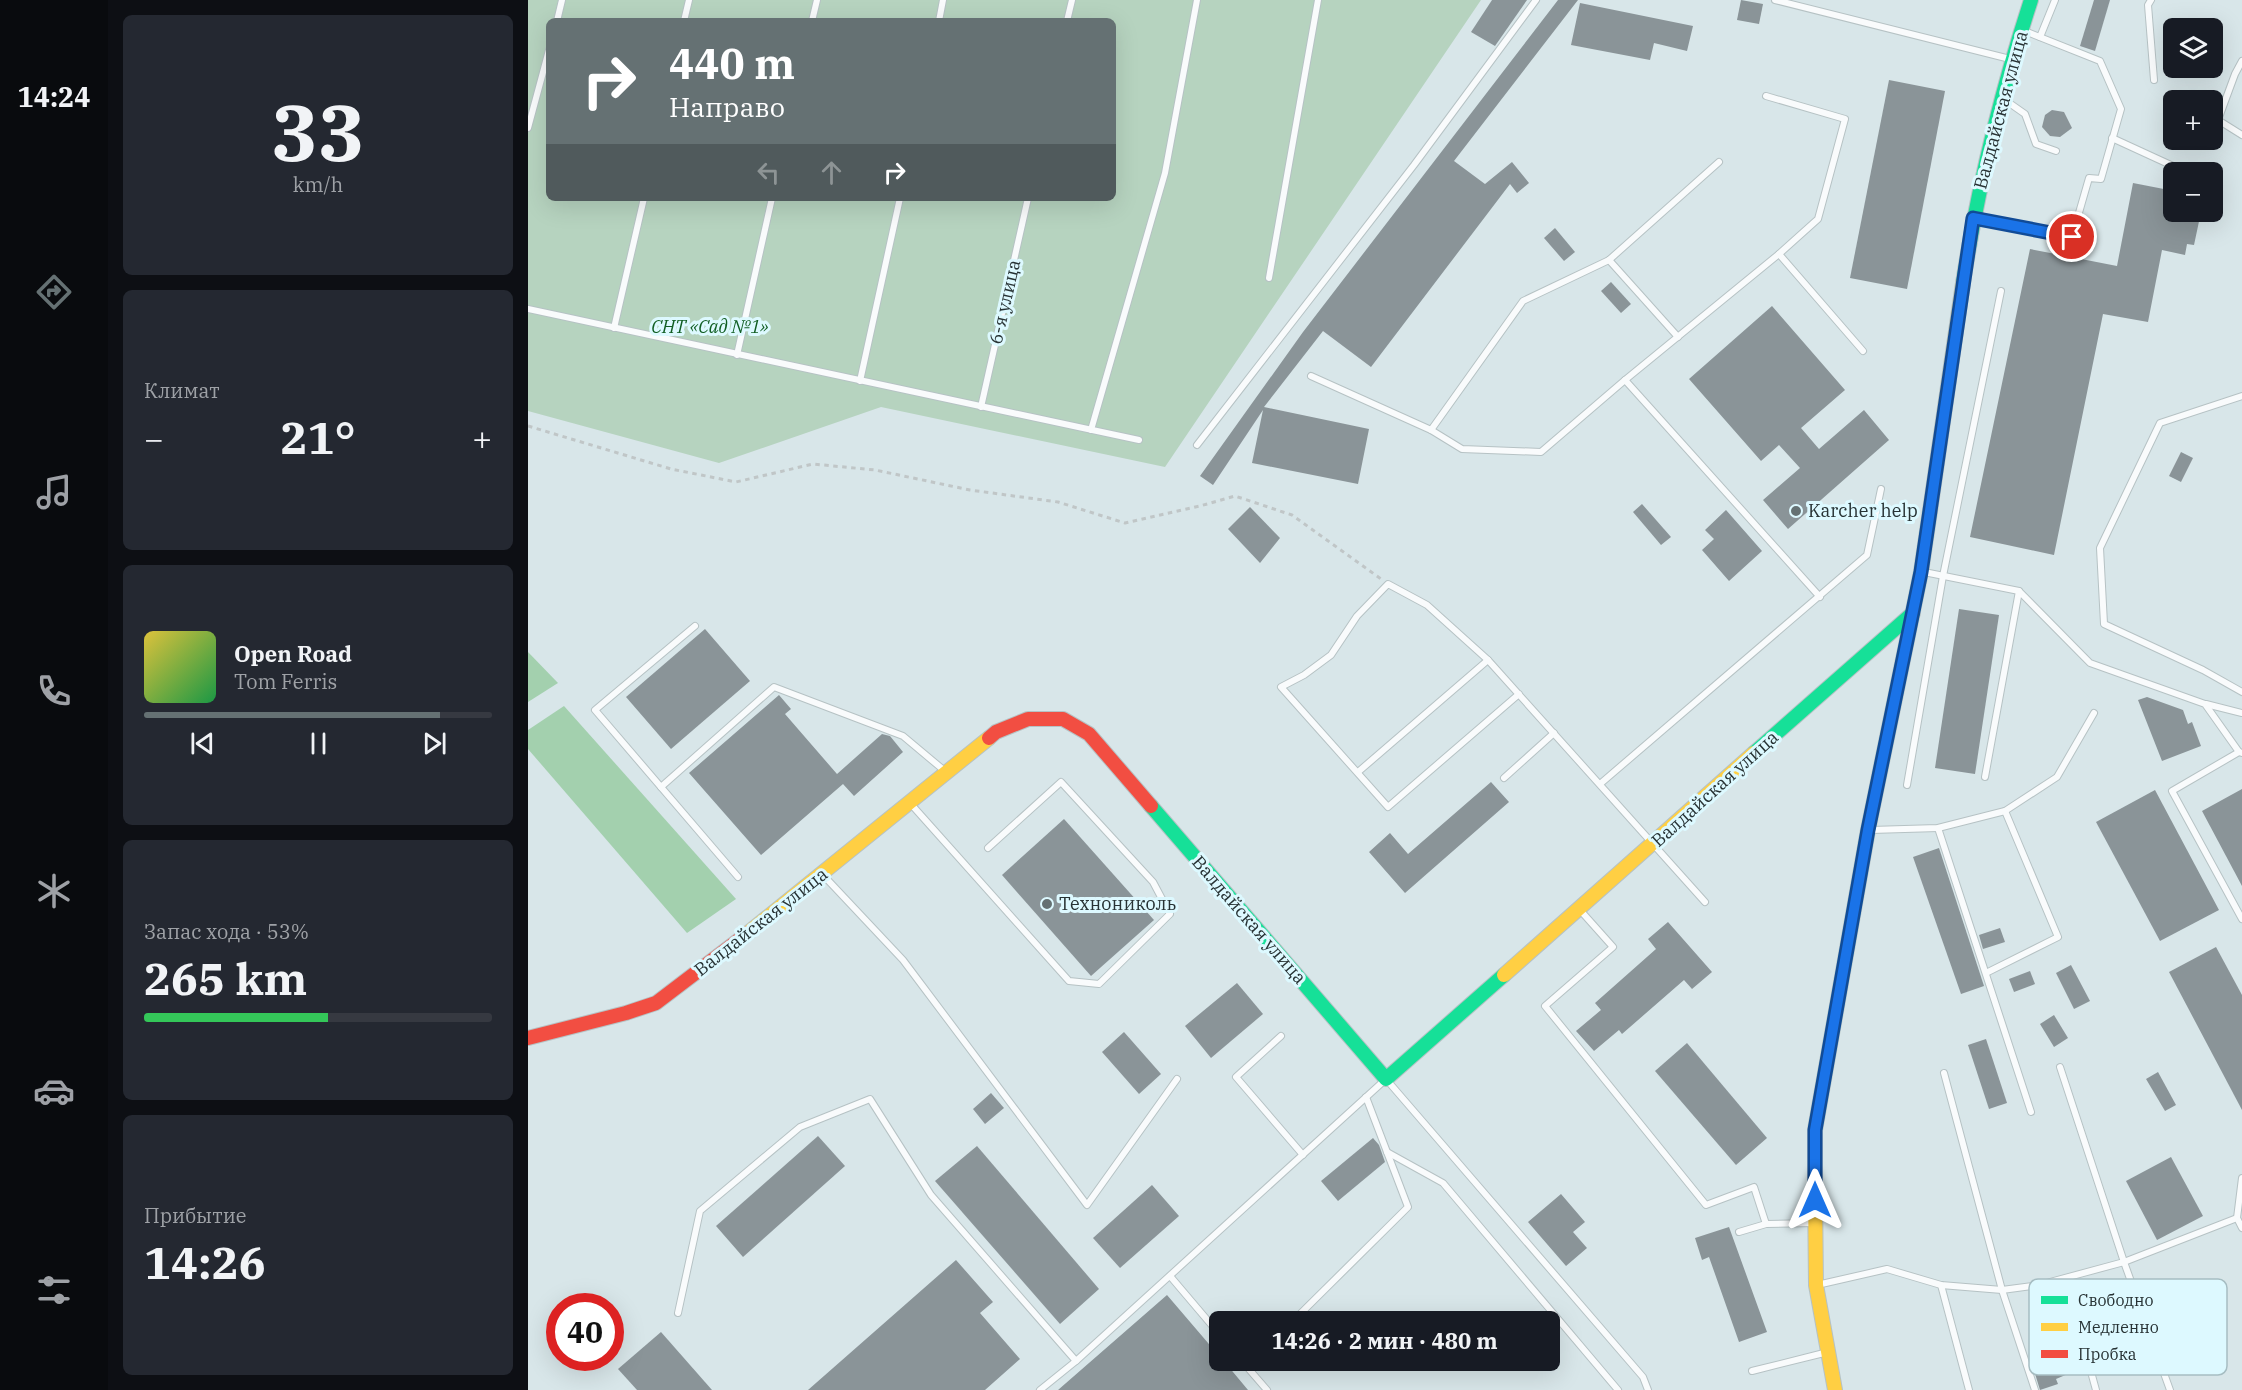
<!DOCTYPE html>
<html lang="ru">
<head>
<meta charset="utf-8">
<style>
  body { margin:0; font-family:"IBM Plex Serif",serif; background:#242831; color:#f1f3f6; height:100vh; display:flex; flex-direction:column; font-size:22px; white-space:nowrap }
  * { box-sizing:border-box; margin:0 }
  p { font-size:20px; color:#9ea1a6 }
  .icon { flex:none; width:33px; height:33px; fill:none; stroke:currentColor; stroke-width:2; stroke-linecap:round; stroke-linejoin:round }
  .map { position:relative; flex:1; overflow:hidden }
  .panel { display:flex; flex-direction:column; gap:15px; padding:15px; background:#0d0f14; width:420px }
  .panel>* { flex:none }
  .top-card { position:absolute; left:18px; top:18px; width:570px; height:183px; border-radius:9px; box-shadow:0 6px 24px #0002; background:#657173; color:#fff; overflow:hidden }
  .tools { position:absolute; left:1635px; top:18px; display:grid; gap:12px }
  .tools a { display:grid; place-items:center; width:60px; height:60px; border-radius:9px; background:#171b24; box-shadow:0 6px 24px #0002; font-size:30px }
  .speed { position:absolute; left:18px; top:1293px; display:flex; gap:12px; font-size:30px; font-weight:700; text-align:center }
  .speed>* { display:grid; place-content:center; width:78px; height:78px; border-radius:50%; background:#171b24; box-shadow:0 6px 24px #0002; line-height:1 }
  .speed .limit { border:9px solid #d22; background:#fff; color:#111 }
  .pin { position:absolute; display:grid; place-items:center; width:51px; height:51px; color:#fff; margin:-26px; border:3px solid #fff; border-radius:50%; box-shadow:0 2px 6px #0007 }
  .me { position:absolute; width:66px; margin:-33px; rotate:0deg; stroke-linejoin:round; filter:drop-shadow(0 0 4px #0008) }
  .turn { display:flex; align-items:center; gap:21px; height:126px; padding:0 24px; font-size:27px }
  .turn .icon { width:78px; height:78px; stroke-width:2.5 }
  .turn b { display:block; font-size:42px; line-height:51px }
  .lanes { display:flex; align-items:center; height:57px; padding:0 24px; background:#0003; justify-content:center; gap:30px; direction:ltr }
  .lanes .off { opacity:.35 }
  .big { font-size:45px; font-weight:700; line-height:1.1 }
  .panel .widget { flex:1; display:flex; flex-direction:column; justify-content:center; gap:9px; min-width:0; padding:0 21px; border-radius:9px; background:#242831 }
  .panel .dial { align-items:center; gap:0 }
  .dial b { font-size:78px; line-height:1 }
  .song { display:flex; align-items:center; gap:18px }
  .cover { width:72px; height:72px; border-radius:9px; background:linear-gradient(135deg,hsl(50 70% 55%),hsl(140 70% 35%)) }
  .played { height:6px; border-radius:3px; background:linear-gradient(90deg,#657173 85%,#363941 85%) }
  .keys { display:flex; justify-content:space-around; direction:ltr }
  .heat { display:flex; justify-content:space-between; align-items:center; font-size:33px; direction:ltr }
  .charge { height:9px; border-radius:4px; background:linear-gradient(90deg,#34c759 53%,#363941 0) }
  .trip { position:absolute; left:681px; top:1311px; width:351px; height:60px; border-radius:9px; background:#171b24; box-shadow:0 6px 24px #0002; font-weight:700; line-height:60px; text-align:center }
  main { display:flex; flex:1; min-height:0 }
  .menu { display:flex; flex-direction:column; width:108px; justify-content:space-around; align-items:center; background:#090b0e; color:#9ea1a6 }
  .menu .icon { width:42px; height:42px }
  .menu .current { color:#657173 }
  .menu b { font-size:27px; color:#f1f3f6 }
  .map>svg:first-child { display:block }
  .green { fill:#b6d3bf; fill-rule:evenodd }
  .forest { fill:#a3d0ae }
  .building { fill:#8a9498 }
  .lines { fill:none; stroke-linecap:round; stroke-linejoin:round }
  .lane-casing { stroke:#b6c2c4; stroke-width:8 }
  .fast-casing { stroke:#b6c2c4; stroke-width:16 }
  .slow-casing { stroke:#b6c2c4; stroke-width:16 }
  .jam-casing { stroke:#b6c2c4; stroke-width:16 }
  .path { stroke:#c0c6c7; stroke-width:3; stroke-dasharray:4.5 4.5; stroke-linecap:butt }
  .lane { stroke:#f9fbfc; stroke-width:6 }
  .fast { stroke:#16e098; stroke-width:14 }
  .slow { stroke:#ffcf43; stroke-width:14 }
  .jam { stroke:#f24e42; stroke-width:14 }
  .route-casing { stroke:#114b97; stroke-width:15 }
  .route { stroke:#1a73e8; stroke-width:10 }
  .poi-dot { fill:#657173; stroke:#ddf9ff; stroke-width:2 }
  .labels { text-anchor:middle; stroke-width:6; stroke-linejoin:round; paint-order:stroke }
  .street-label { font-size:18px; fill:#273234; stroke:#ddf9ff }
  .park-label { font-size:18px; font-style:italic; fill:#105d22; stroke:#ddf9ff }
  .poi-label { font-size:18px; fill:#273234; stroke:#ddf9ff; text-anchor:start }
  .key { fill:#ddf9ff; stroke:#a6bdc2; stroke-width:1.5 }
  .key-label { font-size:16px; fill:#273234 }
</style>
</head>
<body>
<main>
<nav class="menu">
<b>14:24</b>
<svg class="icon current" aria-label="directions" viewBox="0 0 24 24"><path d="M12 3l9 9-9 9-9-9zM9 14v-3h6M13 9l2 2-2 2"/></svg>
<svg class="icon" aria-label="music" viewBox="0 0 24 24"><path d="M9 18V5l10-2v13"/><circle cx="6" cy="18" r="3"/><circle cx="16" cy="16" r="3"/></svg>
<svg class="icon" aria-label="phone" viewBox="0 0 24 24"><path d="M5 4h4l2 5-3 2q2 4 5 5l2-3 5 2v4C11 20 4 13 5 4z"/></svg>
<svg class="icon" aria-label="climate" viewBox="0 0 24 24"><path d="M12 3v18M4 7l16 10M4 17L20 7"/></svg>
<svg class="icon" aria-label="car" viewBox="0 0 24 24"><path d="M5 17H2v-5l4-1 3-4h7l3 4 3 1v5h-3M9 17h6M6 11h13"/><circle cx="7" cy="17" r="2"/><circle cx="17" cy="17" r="2"/></svg>
<svg class="icon" aria-label="filters" viewBox="0 0 24 24"><path d="M4 7h16M4 17h16"/><circle cx="9" cy="7" r="2"/><circle cx="15" cy="17" r="2"/></svg>
</nav>
<section class="panel">
<div class="widget dial"><b>33</b><p>km/h</p></div>
<div class="widget"><p>Климат</p>
<div class="heat"><a>−</a><b class="big">21°</b><a>+</a></div>
</div>
<div class="widget">
<div class="song"><i class="cover"></i><div><b>Open Road</b><p>Tom Ferris</p></div></div>
<div class="played"></div>
<div class="keys"><svg class="icon" aria-label="previous" viewBox="0 0 24 24"><path d="M18 5L8 12l10 7zM5 5v14"/></svg><svg class="icon" aria-label="pause" viewBox="0 0 24 24"><path d="M8 5v14M16 5v14"/></svg><svg class="icon" aria-label="next" viewBox="0 0 24 24"><path d="M6 5l10 7-10 7zM19 5v14"/></svg></div>
</div>
<div class="widget"><p>Запас хода · 53%</p><b class="big">265 km</b><div class="charge"></div></div>
<div class="widget"><p>Прибытие</p><b class="big">14:26</b></div>
</section>
<div class="map">
<svg width="1714" height="1390" viewBox="0 0 1714 1390">
  <rect width="100%" height="100%" fill="#d8e6e9"/>
  <path class="green" d="M 0,0 L 953,0 L 637,467 L 353,407 L 191,463 L 0,411 ZM 21,21 L 585,21 L 585,198 L 21,198 Z"/>
  <g class="forest">
    <polygon points="0,652 30,683 0,702"/>
    <polygon points="36,706 208,899 159,933 0,749 0,730"/>
  </g>
  <g class="building">
    <polygon points="964,0 999,0 967,46 943,32"/>
    <polygon points="1030,0 1050,0 926,161 957,184 984,162 1001,183 989,193 982,184 843,367 795,331 736,407 841,429 830,484 724,463 735,410 685,485 672,476 775,332"/>
    <polygon points="1213,0 1235,4 1231,24 1209,20"/>
    <polygon points="1566,0 1582,0 1567,51 1552,46"/>
    <polygon points="1052,3 1165,26 1159,51 1126,43 1122,60 1043,45"/>
    <polygon points="1361,80 1417,91 1379,289 1322,278"/>
    <polygon points="1524,110 1536,112 1544,128 1532,137 1522,136 1514,127 1517,115"/>
    <polygon points="1605,183 1646,191 1646,212 1673,212 1666,245 1659,244 1657,255 1634,250 1620,322 1575,314 1526,555 1442,537 1502,249 1589,266"/>
    <polygon points="1027,228 1047,252 1036,261 1016,238"/>
    <polygon points="1083,282 1103,304 1093,313 1073,291"/>
    <polygon points="1244,306 1317,390 1273,428 1291,449 1336,410 1361,440 1260,529 1235,500 1272,468 1251,445 1233,461 1161,379"/>
    <polygon points="1653,452 1665,458 1653,482 1641,476"/>
    <polygon points="1114,504 1143,537 1133,545 1105,512"/>
    <polygon points="722,507 752,538 732,563 700,529"/>
    <polygon points="1198,510 1234,551 1201,581 1174,550 1186,539 1177,530"/>
    <polygon points="1431,609 1471,615 1447,774 1407,768"/>
    <polygon points="177,629 222,681 143,749 98,697"/>
    <polygon points="251,695 263,709 257,714 309,774 354,734 362,736 375,752 326,796 315,784 233,855 161,773"/>
    <polygon points="1619,697 1655,710 1660,724 1664,722 1673,746 1634,761 1610,700"/>
    <polygon points="963,782 981,802 877,893 841,852 862,833 880,854"/>
    <polygon points="1714,789 1714,886 1674,811"/>
    <polygon points="1627,790 1691,910 1632,941 1568,822"/>
    <polygon points="536,819 626,920 563,976 474,875"/>
    <polygon points="1411,848 1456,986 1433,994 1385,857"/>
    <polygon points="1140,922 1184,972 1164,989 1156,980 1094,1034 1091,1030 1066,1051 1048,1031 1073,1010 1067,1003 1128,949 1120,939"/>
    <polygon points="1472,928 1477,942 1455,949 1451,935"/>
    <polygon points="1688,947 1714,995 1714,1110 1641,972"/>
    <polygon points="1543,965 1562,1001 1546,1009 1528,973"/>
    <polygon points="1502,971 1507,984 1486,992 1481,979"/>
    <polygon points="709,983 735,1014 683,1058 657,1026"/>
    <polygon points="1526,1015 1540,1038 1526,1047 1512,1024"/>
    <polygon points="596,1032 633,1074 611,1094 574,1052"/>
    <polygon points="1458,1039 1479,1103 1461,1109 1440,1045"/>
    <polygon points="1159,1043 1239,1138 1208,1165 1127,1071"/>
    <polygon points="1630,1072 1648,1105 1637,1111 1618,1079"/>
    <polygon points="463,1093 476,1108 457,1124 445,1109"/>
    <polygon points="290,1136 317,1166 215,1257 188,1226"/>
    <polygon points="845,1138 851,1145 857,1162 810,1201 793,1181"/>
    <polygon points="449,1146 571,1289 532,1324 407,1181"/>
    <polygon points="1643,1157 1675,1216 1629,1240 1598,1181"/>
    <polygon points="624,1185 651,1216 592,1268 565,1238"/>
    <polygon points="1033,1194 1057,1222 1045,1232 1059,1248 1038,1266 1000,1222"/>
    <polygon points="1201,1227 1239,1332 1211,1342 1181,1257 1174,1260 1167,1238"/>
    <polygon points="428,1260 465,1302 452,1313 492,1359 457,1390 280,1390"/>
    <polygon points="639,1295 692,1357 692,1360 695,1360 720,1390 530,1390"/>
    <polygon points="1529,1310 1554,1368 1528,1379 1530,1384 1512,1390 1505,1367 1524,1359 1507,1320"/>
    <polygon points="133,1332 184,1390 109,1390 90,1369"/>
  </g>
  <g class="lines">
    <g class="lane-casing">
      <g id="lane">
        <polyline points="1247,0 1482,59"/>
        <polyline points="1623,0 1620,5 1626,80"/>
        <polyline points="29,21 34,0"/>
        <polyline points="156,21 161,0"/>
        <polyline points="284,21 289,0"/>
        <polyline points="411,21 415,0"/>
        <polyline points="539,21 544,0"/>
        <polyline points="1512,37 1527,0"/>
        <polyline points="1714,61 1707,74 1690,120 1714,135"/>
        <polyline points="1477,100 1497,114 1508,144 1528,151"/>
        <polyline points="0,128 21,50"/>
        <polyline points="1584,138 1658,172"/>
        <polyline points="1447,218 1544,237 1561,178 1573,179 1593,109 1572,61 1494,30"/>
        <polyline points="1251,254 1335,351"/>
        <polyline points="1081,260 1150,337"/>
        <polyline points="741,278 790,0"/>
        <polyline points="0,309 611,440"/>
        <polyline points="86,328 116,198"/>
        <polyline points="209,355 244,198"/>
        <polyline points="783,376 903,430 934,449 1013,452 1097,380 1251,254 1290,219 1317,119 1238,96"/>
        <polyline points="1097,380 1292,597"/>
        <polyline points="332,381 372,198"/>
        <polyline points="1714,396 1632,423 1572,548 1576,624 1675,670 1714,692"/>
        <polyline points="453,407 500,198"/>
        <polyline points="563,430 637,173 669,0"/>
        <polyline points="903,430 995,301 1081,260 1191,162"/>
        <polyline points="669,445 886,165 1008,0"/>
        <polyline points="1396,572 1491,591 1562,663 1677,704 1711,752 1714,753"/>
        <polyline points="167,626 67,710 210,877"/>
        <polyline points="991,694 860,807 753,687 776,675 803,655 829,616 860,584 899,605 960,660 1177,902"/>
        <polyline points="1678,704 1714,713"/>
        <polyline points="1711,752 1644,791 1714,919"/>
        <polyline points="830,772 960,660"/>
        <polyline points="1457,777 1491,591"/>
        <polyline points="976,778 1026,733"/>
        <polyline points="1072,784 1339,555 1353,489"/>
        <polyline points="1379,785 1415,576 1473,291"/>
        <polyline points="133,787 246,687 375,736 418,772"/>
        <polyline points="382,803 541,981 571,984 642,914 625,882 533,782 460,848"/>
        <polyline points="1410,828 1503,1112"/>
        <polyline points="1343,830 1410,828 1477,811 1529,777 1566,713"/>
        <polyline points="296,876 375,960 559,1205 649,1079"/>
        <polyline points="1052,910 1085,947 1017,1006 1178,1205 1226,1187 1238,1224"/>
        <polyline points="1458,973 1530,937 1477,811"/>
        <polyline points="753,1036 708,1077 775,1155"/>
        <polyline points="1532,1067 1596,1262 1642,1390"/>
        <polyline points="1416,1073 1474,1290 1507,1390"/>
        <polyline points="859,1152 915,1183 1090,1390"/>
        <polyline points="1709,1218 1714,1178"/>
        <polyline points="1211,1232 1238,1224 1287,1223"/>
        <polyline points="642,1276 692,1335"/>
        <polyline points="1289,1285 1359,1269 1413,1285 1474,1290 1511,1285 1596,1262 1709,1218 1714,1228"/>
        <polyline points="1413,1285 1441,1390"/>
        <polyline points="1545,1306 1568,1390"/>
        <polyline points="150,1313 172,1211 272,1127 342,1099 403,1195 548,1361"/>
        <polyline points="764,1322 880,1207 838,1097"/>
        <polyline points="713,1360 739,1390"/>
        <polyline points="1224,1371 1300,1352"/>
        <polyline points="512,1390 548,1361 858,1079 1115,1377 1120,1390"/>
      </g>
    </g>
    <g class="fast-casing">
      <g id="fast">
        <path d="M 1435,283 C 1450,187 1473,92 1503,0"/>
        <polyline points="1226,753 1385,613"/>
        <polyline points="623,806 858,1079 976,975"/>
        <polyline points="1287,1191 1287,1130 1340,830 1393,572 1402,511"/>
      </g>
    </g>
    <g class="slow-casing">
      <g id="slow">
        <polyline points="1402,511 1435,283"/>
        <polyline points="220,933 461,738"/>
        <polyline points="976,975 1226,753"/>
        <polyline points="1287,1191 1288,1285 1307,1390"/>
      </g>
    </g>
    <g class="jam-casing">
      <g id="jam">
        <polyline points="461,738 468,732 500,719 535,719 561,734 623,806"/>
        <polyline points="0,1038 98,1013 128,1003 220,933"/>
      </g>
    </g>
    <polyline class="path" points="0,426 143,469 208,482 285,464 347,470 442,490 530,502 597,523 672,506 707,496 764,515 853,579"/>
    <use href="#lane" class="lane"/>
    <use href="#fast" class="fast"/>
    <use href="#slow" class="slow"/>
    <use href="#jam" class="jam"/>
  </g>
  <g class="lines">
    <g class="route-casing">
      <polyline id="route" points="1287,1200 1287,1130 1340,830 1393,572 1445,218 1544,237"/>
    </g>
    <use href="#route" class="route"/>
  </g>
  <g class="poi-dot">
    <circle cx="1268" cy="511" r="6"/>
    <circle cx="519" cy="904" r="6"/>
  </g>
  <g class="labels">
    <g class="street-label">
      <text transform="translate(1473 110) rotate(-75)" y="6">Валдайская улица</text>
      <text transform="translate(477 302) rotate(-77)" y="6">6-я улица</text>
      <text transform="translate(1187 789) rotate(-42)" y="6">Валдайская улица</text>
      <text transform="translate(721 920) rotate(49)" y="6">Валдайская улица</text>
      <text transform="translate(233 922) rotate(-38)" y="6">Валдайская улица</text>
    </g>
    <g class="park-label">
      <text x="182" y="333">СНТ «Сад №1»</text>
    </g>
    <g class="poi-label">
      <text x="1280" y="517">Karcher help</text>
      <text x="531" y="910">Технониколь</text>
    </g>
  </g>
  <rect x="1501" y="1279" width="198" height="96" rx="9" class="key"/>
  <rect x="1513" y="1296" width="27" height="8" fill="#16e098"/>
  <rect x="1513" y="1323" width="27" height="8" fill="#ffcf43"/>
  <rect x="1513" y="1350" width="27" height="8" fill="#f24e42"/>
  <g class="key-label">
    <text x="1550" y="1306">Свободно</text>
    <text x="1550" y="1333">Медленно</text>
    <text x="1550" y="1360">Пробка</text>
  </g>
</svg>
<div class="tools">
<a><svg class="icon" aria-label="layers" viewBox="0 0 24 24"><path d="M12 4l9 5-9 5-9-5zM3 14l9 5 9-5"/></svg></a>
<a>+</a>
<a>−</a>
</div>
<div class="speed"><div class="limit">40</div></div>
<div class="pin" style="left:1544px;top:237px;background:#d93025"><svg class="icon" aria-label="arrive" viewBox="0 0 24 24"><path d="M6 21V4h12l-3 4 3 4H6"/></svg></div>
<svg class="me" style="left:1287px;top:1200px" viewBox="-20 -20 40 40"><path d="M0-17L14 15 0 8-14 15z" fill="#1a73e8" stroke="#fff" stroke-width="4"/></svg>
<div class="trip">14:26 · 2 мин · 480 m</div>
<div class="top-card">
<div class="turn"><svg class="icon" aria-label="right" viewBox="0 0 24 24"><path d="M7 20v-9h11M14 6l5 5-5 5"/></svg><div><b>440 m</b>Направо</div></div>
<div class="lanes"><svg class="icon off" aria-label="left" viewBox="0 0 24 24"><path d="M17 20v-9H6M10 6l-5 5 5 5"/></svg><svg class="icon off" aria-label="ahead" viewBox="0 0 24 24"><path d="M12 20V5M6 11l6-6 6 6"/></svg><svg class="icon" aria-label="right" viewBox="0 0 24 24"><path d="M7 20v-9h11M14 6l5 5-5 5"/></svg></div>
</div>
</div>
</main>
</body>
</html>
